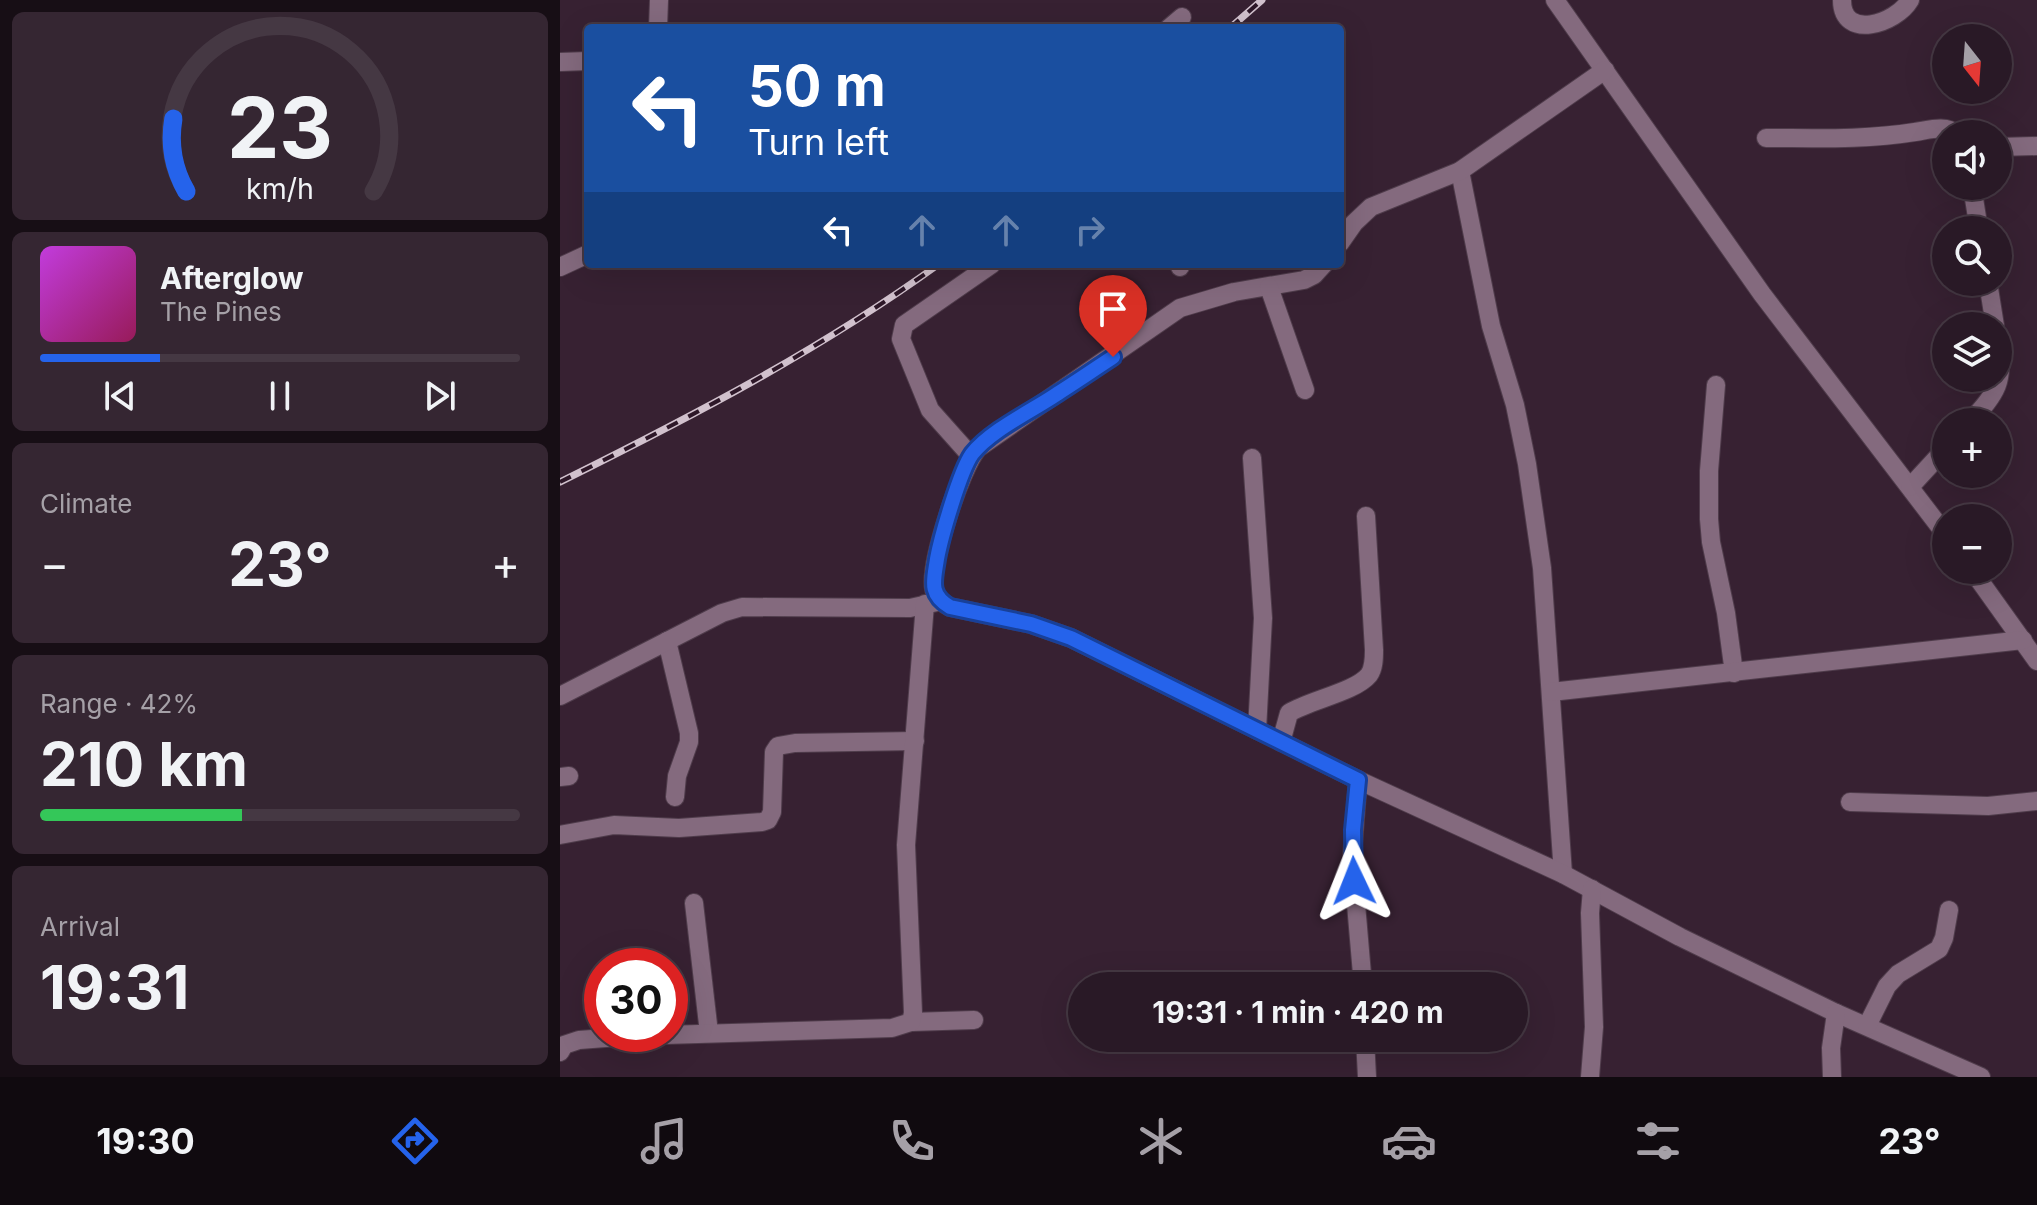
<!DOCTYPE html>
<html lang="en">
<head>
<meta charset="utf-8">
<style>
  body { margin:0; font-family:Inter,sans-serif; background:#352632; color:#f1f3f6; height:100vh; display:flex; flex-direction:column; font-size:30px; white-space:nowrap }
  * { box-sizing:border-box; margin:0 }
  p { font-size:26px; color:#a5a0a7 }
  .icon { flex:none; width:44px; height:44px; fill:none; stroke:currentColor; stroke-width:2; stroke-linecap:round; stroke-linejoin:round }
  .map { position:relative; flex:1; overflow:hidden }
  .side { display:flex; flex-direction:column; gap:12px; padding:12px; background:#170e15; width:560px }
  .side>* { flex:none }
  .top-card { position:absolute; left:24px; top:24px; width:760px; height:244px; border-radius:8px; box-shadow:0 8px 32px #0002,0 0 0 2px #453843; background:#1a4fa0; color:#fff; overflow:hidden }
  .needle { width:52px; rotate:163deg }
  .tools { position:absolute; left:1372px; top:24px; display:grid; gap:16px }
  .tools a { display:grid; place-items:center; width:80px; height:80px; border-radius:50%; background:#291926; box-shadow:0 8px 32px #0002,0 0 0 2px #453843; font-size:40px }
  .speed { position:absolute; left:24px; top:948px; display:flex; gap:16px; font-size:40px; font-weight:700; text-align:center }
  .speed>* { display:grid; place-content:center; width:104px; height:104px; border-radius:50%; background:#291926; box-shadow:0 8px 32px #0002,0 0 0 2px #453843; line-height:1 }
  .speed .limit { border:12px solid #d22; background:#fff; color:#111 }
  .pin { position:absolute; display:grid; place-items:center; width:68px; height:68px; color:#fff; margin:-82px -34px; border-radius:50% 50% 50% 0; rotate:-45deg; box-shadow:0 0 8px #0007 }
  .pin .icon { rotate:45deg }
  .me { position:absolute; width:88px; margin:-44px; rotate:358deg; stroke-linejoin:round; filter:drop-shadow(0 0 6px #0008) }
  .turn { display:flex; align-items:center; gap:28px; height:168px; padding:0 32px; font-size:36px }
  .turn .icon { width:104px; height:104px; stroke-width:2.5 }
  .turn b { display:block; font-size:56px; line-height:68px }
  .lanes { display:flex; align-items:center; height:76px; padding:0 32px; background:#0003; justify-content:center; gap:40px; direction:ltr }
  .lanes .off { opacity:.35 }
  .big { font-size:60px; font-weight:700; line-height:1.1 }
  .side .widget { flex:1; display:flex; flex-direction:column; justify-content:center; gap:12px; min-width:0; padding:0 28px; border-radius:12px; background:#352632 }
  .side .dial { align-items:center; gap:0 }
  .dial svg { height:208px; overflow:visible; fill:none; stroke:#453843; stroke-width:7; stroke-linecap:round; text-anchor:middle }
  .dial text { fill:#f1f3f6; stroke:none }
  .song { display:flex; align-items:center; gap:24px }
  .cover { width:96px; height:96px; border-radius:12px; background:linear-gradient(135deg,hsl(290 70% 55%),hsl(330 70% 35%)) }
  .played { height:8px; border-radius:4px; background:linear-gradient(90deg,#2563eb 25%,#453843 25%) }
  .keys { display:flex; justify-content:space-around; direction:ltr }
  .heat { display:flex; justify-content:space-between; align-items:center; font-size:44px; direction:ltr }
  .charge { height:12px; border-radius:6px; background:linear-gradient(90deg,#34c759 42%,#453843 0) }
  .trip { position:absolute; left:508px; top:972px; width:460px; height:80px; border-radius:40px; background:#291926; box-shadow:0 8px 32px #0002,0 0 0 2px #453843; font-weight:700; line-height:80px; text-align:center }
  .dock { display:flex; height:128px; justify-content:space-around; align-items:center; background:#100a0f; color:#a5a0a7 }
  .dock .icon { width:56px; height:56px }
  .dock .active { color:#2563eb }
  .dock b { font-size:36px; color:#f1f3f6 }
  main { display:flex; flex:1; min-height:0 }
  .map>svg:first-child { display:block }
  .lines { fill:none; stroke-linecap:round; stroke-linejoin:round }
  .minor-casing { stroke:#4f3c4b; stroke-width:20 }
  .minor { stroke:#846a7e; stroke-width:18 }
  .rail-casing { stroke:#d1c1cd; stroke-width:7 }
  .rail { stroke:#2d1728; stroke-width:4; stroke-dasharray:12; stroke-linecap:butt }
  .route-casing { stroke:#184099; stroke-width:20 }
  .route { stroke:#2563eb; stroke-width:14 }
</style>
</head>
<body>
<main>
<section class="side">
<div class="widget dial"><svg viewBox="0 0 100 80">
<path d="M14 69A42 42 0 1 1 86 69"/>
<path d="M14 69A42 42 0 0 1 9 41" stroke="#2563eb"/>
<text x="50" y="56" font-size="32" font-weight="700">23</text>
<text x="50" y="72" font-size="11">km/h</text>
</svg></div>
<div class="widget">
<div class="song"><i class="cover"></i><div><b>Afterglow</b><p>The Pines</p></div></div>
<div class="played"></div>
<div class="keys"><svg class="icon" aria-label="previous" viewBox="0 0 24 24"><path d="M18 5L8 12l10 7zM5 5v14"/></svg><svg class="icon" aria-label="pause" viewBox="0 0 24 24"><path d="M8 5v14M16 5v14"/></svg><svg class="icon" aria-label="next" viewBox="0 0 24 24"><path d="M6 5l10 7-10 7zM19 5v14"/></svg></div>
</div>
<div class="widget"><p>Climate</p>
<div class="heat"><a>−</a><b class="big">23°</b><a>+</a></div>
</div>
<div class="widget"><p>Range · 42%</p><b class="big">210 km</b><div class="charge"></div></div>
<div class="widget"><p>Arrival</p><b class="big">19:31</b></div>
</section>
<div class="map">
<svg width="1477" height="1077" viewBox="0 0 1477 1077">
  <rect width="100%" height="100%" fill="#372132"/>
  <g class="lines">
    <g class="minor-casing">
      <g id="minor">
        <polyline points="995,0 1202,294 1386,535"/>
        <path d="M 1282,0 C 1282,41 1336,24 1350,0"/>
        <polyline points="98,28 99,0"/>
        <polyline points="609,28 622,17"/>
        <polyline points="0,62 28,61"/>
        <path d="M 1206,138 C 1256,138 1305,140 1355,132 C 1369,130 1385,124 1397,134"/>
        <polyline points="1438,147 1477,146"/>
        <polyline points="900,171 931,326 955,405 967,464 982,568 1003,874"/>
        <polyline points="1412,186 1419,230"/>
        <polyline points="780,243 794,223 811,207 900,171 1045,70"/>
        <polyline points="619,264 620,267"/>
        <path d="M 764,264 L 754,275 L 744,280 L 674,292 L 620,308 L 418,448 C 401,467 369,564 374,589 C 376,599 381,602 390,607 L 471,624 L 511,638 L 798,780 L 1003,874 L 1120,937 L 1276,1013 L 1421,1077"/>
        <polyline points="0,267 28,254"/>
        <polyline points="1428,282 1435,326"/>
        <polyline points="709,287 745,390"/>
        <polyline points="1156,385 1149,471 1149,519 1151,542 1166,613 1174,673"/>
        <path d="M 1410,422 C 1437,392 1445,382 1438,341"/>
        <polyline points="411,456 370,410 341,339 344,325 432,264"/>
        <polyline points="692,458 703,618 697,730"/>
        <polyline points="1350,487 1386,448"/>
        <polyline points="1412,570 1477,661"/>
        <polyline points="107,641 129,733 129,742 117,776 115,797"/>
        <polyline points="991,692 1463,640"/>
        <polyline points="0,696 162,613 182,607 350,608 377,602"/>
        <path d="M 721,742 L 729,713 C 750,700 795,692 809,675 C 814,668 814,658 814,650 L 806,516"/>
        <polyline points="0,777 9,776"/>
        <polyline points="798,780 792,857 803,986"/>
        <polyline points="1290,802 1428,806 1477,801"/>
        <polyline points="0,835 54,825 119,828 202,822 208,820 212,812 214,752 218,746 235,743 355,741"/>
        <polyline points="134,903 149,1033"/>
        <polyline points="351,1022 414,1020"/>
        <polyline points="1307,1026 1327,986 1338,974 1379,949 1384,938 1389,910"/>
        <polyline points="805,1038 807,1077"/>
        <polyline points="0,1052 4,1045 19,1040 72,1036 332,1028 351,1022 353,1013 346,845 365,604"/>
        <polyline points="1030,1077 1034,1027 1030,913 1032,889"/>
        <polyline points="1272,1077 1271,1048 1276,1013"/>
      </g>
    </g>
    <use href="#minor" class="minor"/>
    <g class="rail-casing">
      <g id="rail">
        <polyline points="670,28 702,0"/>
        <path d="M 0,482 C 131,417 260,350 379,264"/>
      </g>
    </g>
    <use href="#rail" class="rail"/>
  </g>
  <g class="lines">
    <g class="route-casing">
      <path id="route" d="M 553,357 C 535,369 516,382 497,394 C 472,411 431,430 412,454 C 400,471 381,537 377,559 C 374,580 368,594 390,607 L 471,624 L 511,638 L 798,780 L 793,830 L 794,881"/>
    </g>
    <use href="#route" class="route"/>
  </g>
</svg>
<div class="tools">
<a><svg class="needle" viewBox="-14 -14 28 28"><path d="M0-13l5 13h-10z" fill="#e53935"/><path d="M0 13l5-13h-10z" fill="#a5a0a7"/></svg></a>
<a><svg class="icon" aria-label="sound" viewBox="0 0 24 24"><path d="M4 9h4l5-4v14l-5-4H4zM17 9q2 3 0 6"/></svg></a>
<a><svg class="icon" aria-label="search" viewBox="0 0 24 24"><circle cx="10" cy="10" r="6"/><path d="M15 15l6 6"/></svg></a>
<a><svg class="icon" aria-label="layers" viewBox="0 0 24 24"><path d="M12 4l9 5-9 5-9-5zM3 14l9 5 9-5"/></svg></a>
<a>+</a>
<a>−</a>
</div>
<div class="speed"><div class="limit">30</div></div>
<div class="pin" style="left:553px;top:357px;background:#d93025"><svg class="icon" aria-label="arrive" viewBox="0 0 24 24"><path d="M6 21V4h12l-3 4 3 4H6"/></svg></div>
<svg class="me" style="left:794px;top:881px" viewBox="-20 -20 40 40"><path d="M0-17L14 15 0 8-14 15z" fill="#2563eb" stroke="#fff" stroke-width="4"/></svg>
<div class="trip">19:31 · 1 min · 420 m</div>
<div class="top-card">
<div class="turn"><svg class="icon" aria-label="left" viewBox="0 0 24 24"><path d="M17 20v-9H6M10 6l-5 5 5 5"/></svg><div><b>50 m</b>Turn left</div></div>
<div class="lanes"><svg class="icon" aria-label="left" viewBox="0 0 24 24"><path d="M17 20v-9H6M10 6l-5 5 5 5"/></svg><svg class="icon off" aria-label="ahead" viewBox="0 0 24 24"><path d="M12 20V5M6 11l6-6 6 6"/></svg><svg class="icon off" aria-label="ahead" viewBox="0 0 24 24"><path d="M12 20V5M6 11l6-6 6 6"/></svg><svg class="icon off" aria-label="right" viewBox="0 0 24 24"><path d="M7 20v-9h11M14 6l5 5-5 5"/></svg></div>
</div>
</div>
</main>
<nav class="dock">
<b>19:30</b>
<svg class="icon active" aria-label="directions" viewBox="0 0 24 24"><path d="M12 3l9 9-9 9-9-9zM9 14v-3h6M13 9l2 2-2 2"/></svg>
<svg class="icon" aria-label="music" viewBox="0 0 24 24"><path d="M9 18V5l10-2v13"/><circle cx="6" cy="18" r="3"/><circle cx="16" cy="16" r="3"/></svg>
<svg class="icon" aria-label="phone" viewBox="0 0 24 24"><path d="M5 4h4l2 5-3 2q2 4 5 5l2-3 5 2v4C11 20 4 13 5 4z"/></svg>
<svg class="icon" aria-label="climate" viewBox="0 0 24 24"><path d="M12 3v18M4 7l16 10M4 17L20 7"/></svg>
<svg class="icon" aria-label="car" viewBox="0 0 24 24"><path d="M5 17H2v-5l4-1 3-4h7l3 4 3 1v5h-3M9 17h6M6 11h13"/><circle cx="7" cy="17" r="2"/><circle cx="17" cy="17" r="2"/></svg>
<svg class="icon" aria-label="filters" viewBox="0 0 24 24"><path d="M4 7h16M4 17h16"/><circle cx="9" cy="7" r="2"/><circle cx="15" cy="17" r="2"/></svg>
<b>23°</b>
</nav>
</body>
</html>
